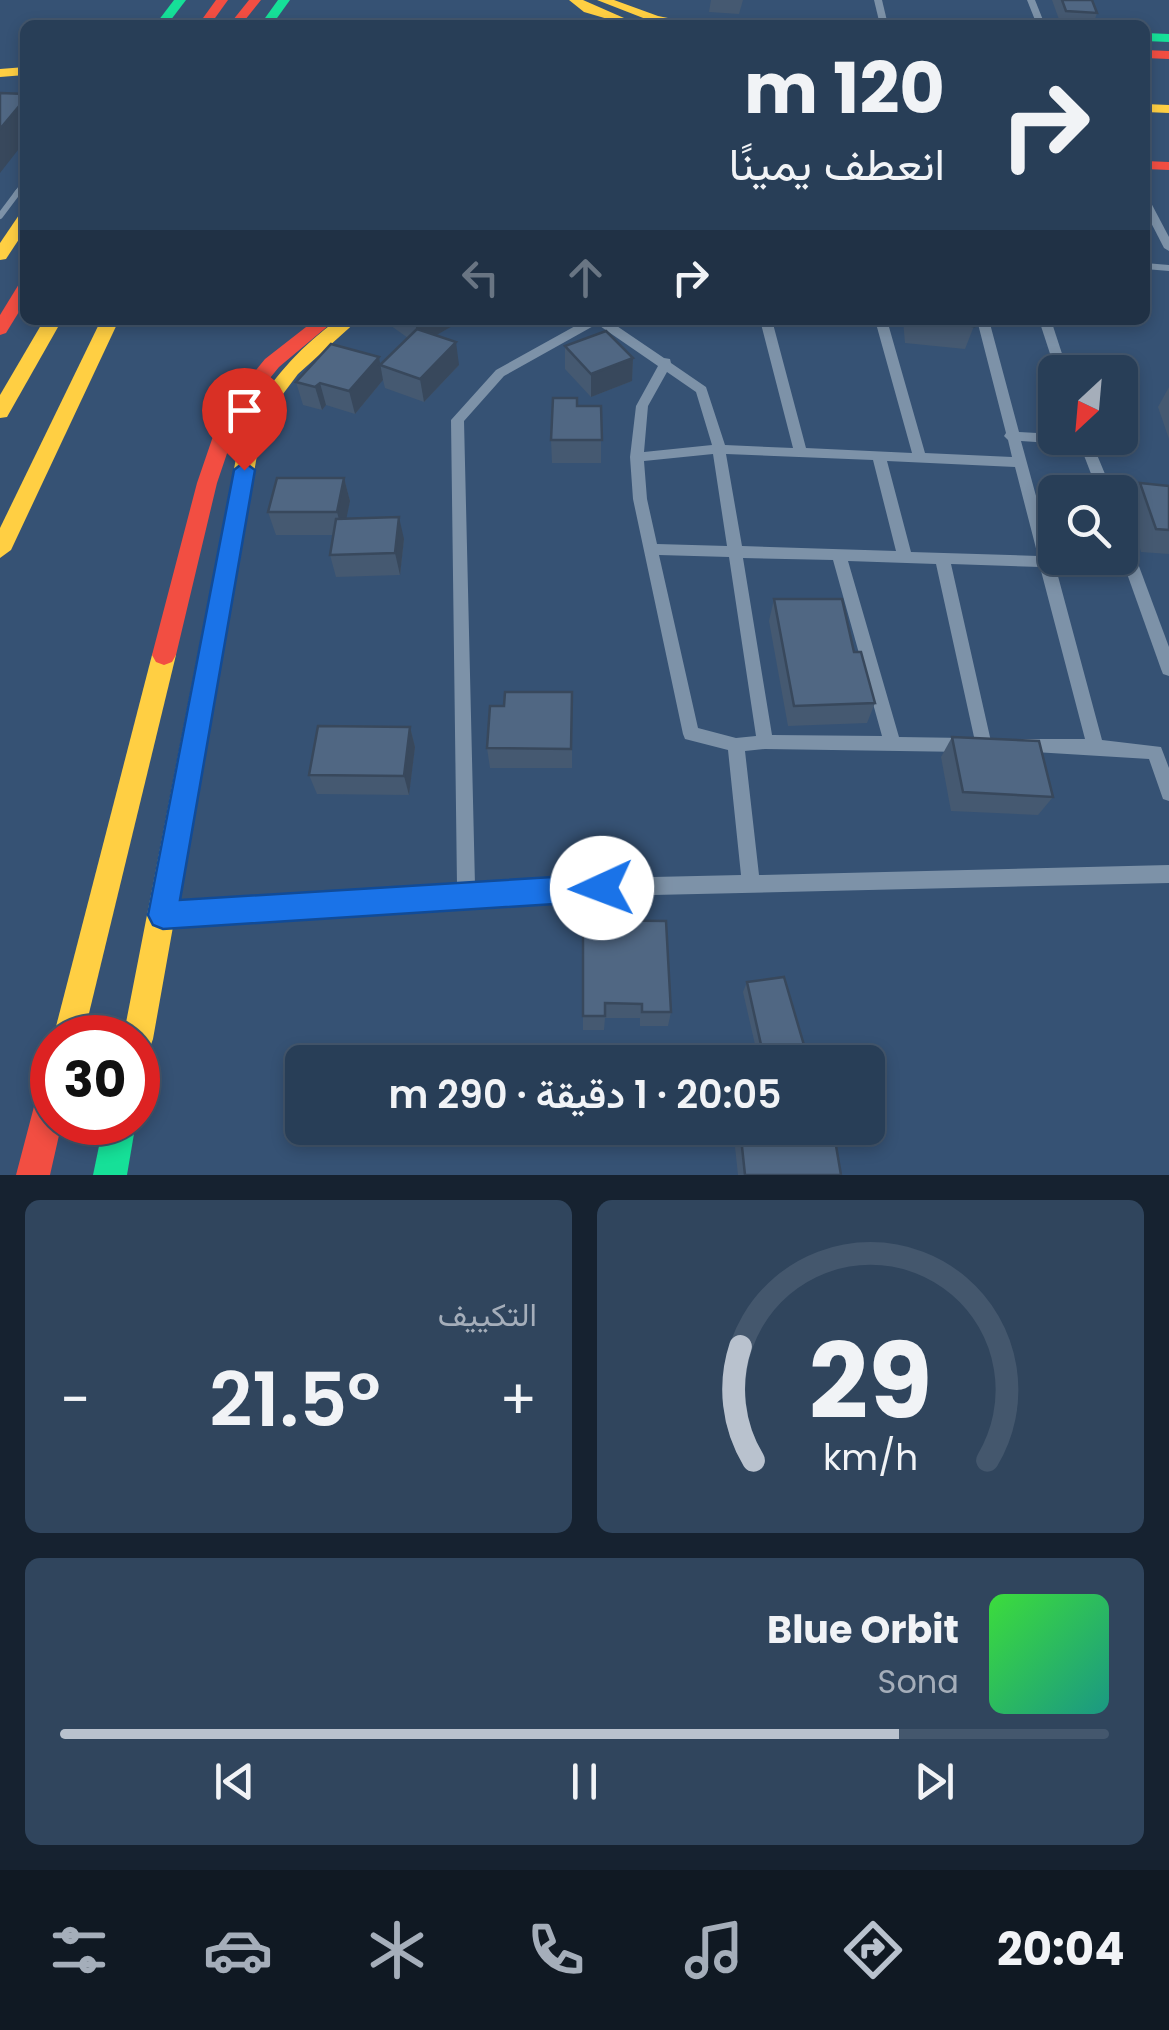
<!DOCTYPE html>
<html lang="ar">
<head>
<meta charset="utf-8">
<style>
  body { margin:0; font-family:Poppins,Vazirmatn,sans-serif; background:#30455d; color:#f1f3f6; direction:rtl; height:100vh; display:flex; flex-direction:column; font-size:38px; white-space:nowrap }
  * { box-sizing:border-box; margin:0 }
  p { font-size:32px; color:#a5aeba }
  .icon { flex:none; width:55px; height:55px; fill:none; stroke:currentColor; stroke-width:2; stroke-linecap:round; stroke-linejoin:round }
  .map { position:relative; height:1175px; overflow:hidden; direction:ltr }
  .drawer { display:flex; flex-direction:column; gap:25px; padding:25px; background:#162230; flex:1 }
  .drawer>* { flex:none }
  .top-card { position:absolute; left:20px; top:20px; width:1130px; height:305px; border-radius:15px; box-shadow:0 5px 15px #0003,0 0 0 2px #44576d; direction:rtl; background:#283e57; color:#f1f3f6; overflow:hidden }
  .needle { width:65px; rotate:206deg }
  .tools { position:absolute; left:1038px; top:355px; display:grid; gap:20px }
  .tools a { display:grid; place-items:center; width:100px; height:100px; border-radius:15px; background:#283e57; box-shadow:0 5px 15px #0003,0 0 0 2px #44576d; font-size:50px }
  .speed { position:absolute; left:30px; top:1015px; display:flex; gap:20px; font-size:50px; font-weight:700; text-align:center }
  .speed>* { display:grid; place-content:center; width:130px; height:130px; border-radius:50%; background:#283e57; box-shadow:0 5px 15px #0003,0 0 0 2px #44576d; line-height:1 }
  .speed .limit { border:15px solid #d22; background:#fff; color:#111 }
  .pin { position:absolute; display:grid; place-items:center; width:85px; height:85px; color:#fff; margin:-102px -42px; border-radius:50% 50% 50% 0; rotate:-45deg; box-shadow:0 0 10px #0007 }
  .pin .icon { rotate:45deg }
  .me { position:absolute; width:110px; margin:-55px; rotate:268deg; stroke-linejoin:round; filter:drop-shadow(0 0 8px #0008) }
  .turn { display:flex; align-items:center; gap:35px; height:210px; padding:0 40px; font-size:45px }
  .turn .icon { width:130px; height:130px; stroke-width:2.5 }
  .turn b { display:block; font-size:70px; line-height:85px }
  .lanes { display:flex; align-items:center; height:95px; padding:0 40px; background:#0003; justify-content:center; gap:50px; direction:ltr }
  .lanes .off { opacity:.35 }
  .big { font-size:75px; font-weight:600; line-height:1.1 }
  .drawer .card { flex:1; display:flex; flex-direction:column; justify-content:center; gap:15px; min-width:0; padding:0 35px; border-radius:15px; background:#30455d }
  .drawer .dial { align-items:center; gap:0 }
  .dial svg { height:260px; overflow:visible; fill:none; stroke:#44576d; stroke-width:7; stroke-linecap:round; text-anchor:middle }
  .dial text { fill:#f1f3f6; stroke:none }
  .song { display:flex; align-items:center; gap:30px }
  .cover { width:120px; height:120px; border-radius:15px; background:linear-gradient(135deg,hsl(120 70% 55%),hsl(170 70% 35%)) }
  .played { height:10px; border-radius:5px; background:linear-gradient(90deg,#b9c2ce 80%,#44576d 80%) }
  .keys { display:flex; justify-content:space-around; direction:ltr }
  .heat { display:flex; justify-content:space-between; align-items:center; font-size:55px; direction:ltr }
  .drawer .tiles { flex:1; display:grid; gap:25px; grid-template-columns:1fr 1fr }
  .card:last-child { grid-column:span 2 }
  .trip { position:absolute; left:285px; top:1045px; width:600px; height:100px; border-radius:15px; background:#283e57; box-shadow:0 5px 15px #0003,0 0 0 2px #44576d; font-weight:600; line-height:100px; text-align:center; direction:rtl }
  .menu { display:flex; height:160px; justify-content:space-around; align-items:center; background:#101923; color:#a5aeba }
  .menu .icon { width:70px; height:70px }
  .menu .on { color:#b9c2ce }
  .menu b { font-size:45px; color:#f1f3f6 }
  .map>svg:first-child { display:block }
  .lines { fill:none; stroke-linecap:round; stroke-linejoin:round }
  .lane-far1 { stroke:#7d92a8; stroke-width:5 }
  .lane { stroke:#7d92a8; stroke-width:6 }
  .street { fill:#7d92a8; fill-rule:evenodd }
  .fast { fill:#16e098; fill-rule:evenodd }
  .slow { fill:#ffcf43; fill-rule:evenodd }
  .jam { fill:#f24e42; fill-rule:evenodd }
  .wall { fill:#455971 }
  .shaded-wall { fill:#38485c }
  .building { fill:#506783; stroke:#38485c; stroke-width:2.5 }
  .route { fill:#1a73e8; stroke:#114b97; stroke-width:2.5 }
</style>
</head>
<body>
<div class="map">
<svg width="1169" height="1175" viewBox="0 0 1169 1175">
  <rect width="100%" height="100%" fill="#365274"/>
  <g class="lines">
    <polyline class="lane-far1" points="16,194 25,182"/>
    <polyline class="lane" points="0,216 18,192"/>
    <g class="street">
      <polygon points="874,0 882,0 888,25 880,25"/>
      <polygon points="1027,0 1035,0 1045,25 1037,25"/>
      <polygon points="1145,198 1150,201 1169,237 1169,251 1164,248 1145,211"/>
      <polygon points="1145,263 1169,265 1169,271 1145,269"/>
      <path d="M 586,320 L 608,320 L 664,358 L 670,359 L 671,363 L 706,387 L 725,445 L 793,448 L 760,320 L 772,320 L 806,448 L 912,453 L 875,320 L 887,320 L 925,453 L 1012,457 L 1008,440 L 1004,436 L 1006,433 L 977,320 L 989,320 L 1019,432 L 1055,434 L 1055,438 L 1090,438 L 1110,486 L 1169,490 L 1169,500 L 1120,497 L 1120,492 L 1098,492 L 1080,445 L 1021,441 L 1053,558 L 1056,562 L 1055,565 L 1102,740 L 1161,747 L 1169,768 L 1169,801 L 1163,799 L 1149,759 L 1018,751 L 1016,746 L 1018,741 L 1024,739 L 1085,739 L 1040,567 L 951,564 L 992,746 L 990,751 L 984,753 L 978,751 L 976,746 L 936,564 L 848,561 L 899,737 L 966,738 L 972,740 L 974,745 L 972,750 L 966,752 L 765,749 L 745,751 L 759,875 L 1169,865 L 1169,883 L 565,897 L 163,924 L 156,922 L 154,915 L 156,908 L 163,906 L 457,886 L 451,420 L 496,370 ZM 597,324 L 658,366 L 636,406 L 630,457 L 633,499 L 683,734 L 685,739 L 728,750 L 741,875 L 565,879 L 475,885 L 464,421 L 504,376 ZM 667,372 L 696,392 L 712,445 L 644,452 L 648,406 ZM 713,454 L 727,546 L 657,544 L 647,499 L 644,461 ZM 726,454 L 873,460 L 896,551 L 742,546 ZM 887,461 L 1015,467 L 1038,556 L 911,552 ZM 659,555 L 729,557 L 756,736 L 736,738 L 698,728 ZM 743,558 L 833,560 L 882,736 L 772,735 Z"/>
      <polygon points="1039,320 1051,320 1068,372 1056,372"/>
      <polygon points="1120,529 1127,534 1169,647 1169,676 1163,674 1161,669 1120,554"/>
    </g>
    <g class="fast">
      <polygon points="174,0 186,0 167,25 155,25"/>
      <polygon points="278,0 290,0 272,25 260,25"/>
      <polygon points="1145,33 1169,34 1169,42 1145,41"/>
      <polygon points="104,1122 136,1122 127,1175 93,1175"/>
    </g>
    <g class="slow">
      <polygon points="569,0 583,0 624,18 618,22 584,12"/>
      <polygon points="597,0 614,0 658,16 703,25 656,23"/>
      <polygon points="25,67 25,75 0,77 0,69"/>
      <polygon points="1145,104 1169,105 1169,113 1145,112"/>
      <polygon points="25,213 25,230 6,259 0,260 0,243 19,215"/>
      <polygon points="44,320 62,320 7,417 0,418 0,395"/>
      <polygon points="101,320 119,320 11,550 0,558 0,528"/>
      <path d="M 337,320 L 358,320 L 298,374 L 277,402 L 261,433 L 153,1039 L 149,1050 L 138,1054 L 138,1038 L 123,1038 L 241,433 C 264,387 296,350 337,320 Z"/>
      <polygon points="164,645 172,648 176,655 83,1038 53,1038 152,655 156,648"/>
    </g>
    <g class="jam">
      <polygon points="216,0 228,0 210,25 198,25"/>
      <polygon points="249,0 261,0 241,25 229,25"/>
      <polygon points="1145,50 1169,51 1169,59 1145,58"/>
      <polygon points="1145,161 1169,162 1169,170 1145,169"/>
      <polygon points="25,283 25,302 6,333 0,335 0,315 19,284"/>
      <polygon points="315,320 335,320 279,367 240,415 217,483 176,655 172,662 164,665 156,662 152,655 197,483 221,413 265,359"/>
      <polygon points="52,1083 52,1122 62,1122 50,1175 16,1175 36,1099 41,1088"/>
    </g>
  </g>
  <g class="wall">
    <polygon points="711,0 743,0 739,14 709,12"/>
    <polygon points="1052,0 1092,0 1097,13 1093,25 1061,25"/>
    <polygon points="383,320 463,320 436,335 459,365 424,402 385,388 383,380 355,414 326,405 322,410 303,405 296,382 379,357 380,365 408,338"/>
    <polygon points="903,320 973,320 974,326 965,349 905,343"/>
    <polygon points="565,346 633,358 632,381 591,397 565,369"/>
    <polygon points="1169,387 1169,439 1158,407"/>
    <polygon points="577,406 601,406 601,463 552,463 551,440"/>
    <polygon points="344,478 350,501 346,518 404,539 400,575 336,577 330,555 333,535 276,535 268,512"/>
    <polygon points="1140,483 1169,486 1169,554 1141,552 1127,506"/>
    <polygon points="774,599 854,652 875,703 867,723 788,726 769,621"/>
    <polygon points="572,692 572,768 490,768 487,748 504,706"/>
    <polygon points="410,727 415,747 409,795 317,794 309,775"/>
    <polygon points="952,737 1053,797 1038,815 951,811 941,757"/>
    <polygon points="583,920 671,1012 668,1026 640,1026 640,1018 605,1018 604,1030 583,1030"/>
    <polygon points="747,982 806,1052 801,1061 788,1062 759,1062 743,992"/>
    <polygon points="733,1128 833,1128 841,1175 738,1175"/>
  </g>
  <g class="shaded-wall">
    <polygon points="25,99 25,141 0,173 0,129"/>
    <polygon points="419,320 463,320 419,345 415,322"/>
    <polygon points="456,342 459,365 424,402 420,379"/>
    <polygon points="379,357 383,380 355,414 349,391"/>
    <polygon points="633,358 632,381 591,397 591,374"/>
    <polygon points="320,383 326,405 322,410 315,387"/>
    <polygon points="344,478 350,501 343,535 337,512"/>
    <polygon points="399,517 404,539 400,575 395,553"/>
    <polygon points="410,727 415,747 409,795 404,776"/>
  </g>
  <g class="building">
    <polygon points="1062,0 1092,0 1097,13 1066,11"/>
    <polygon points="0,93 25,94 25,99 0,129"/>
    <polygon points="912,320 973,320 974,326"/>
    <polygon points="417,329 456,342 420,379 380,365"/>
    <polygon points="606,331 633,358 591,374 565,346"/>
    <polygon points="331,344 379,357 349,391 320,383 315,387 296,382"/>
    <polygon points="553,398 577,398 577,406 601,406 602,440 551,440"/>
    <polygon points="277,478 344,478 337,512 268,512"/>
    <polygon points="1140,483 1169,486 1169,530 1156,529"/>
    <polygon points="399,517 395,553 330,555 336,519"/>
    <polygon points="774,599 842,599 854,652 861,652 875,703 794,706"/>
    <polygon points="505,692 572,692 571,749 487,748 490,706 504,706"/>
    <polygon points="318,726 410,727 404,776 309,775"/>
    <polygon points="952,737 1039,741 1053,797 963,792"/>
    <polygon points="583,920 666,921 671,1012 642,1012 642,1004 605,1003 605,1016 583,1016"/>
    <polygon points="784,977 806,1052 764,1058 747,982"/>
    <polygon points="740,1128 833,1128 841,1175 745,1175"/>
  </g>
  <polygon class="route" points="244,462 255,470 180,900 602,874 612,878 616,888 612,897 602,901 163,929 153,925 148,915 234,470"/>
</svg>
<div class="tools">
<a><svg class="needle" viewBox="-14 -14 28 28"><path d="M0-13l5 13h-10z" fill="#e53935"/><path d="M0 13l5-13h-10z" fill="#a5aeba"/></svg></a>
<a><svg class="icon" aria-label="search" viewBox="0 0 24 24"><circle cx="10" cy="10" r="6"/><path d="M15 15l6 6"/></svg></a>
</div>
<div class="speed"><div class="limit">30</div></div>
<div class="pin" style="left:244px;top:470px;background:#d93025"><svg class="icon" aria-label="arrive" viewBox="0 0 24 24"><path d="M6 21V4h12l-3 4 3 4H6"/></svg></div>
<svg class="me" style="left:602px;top:888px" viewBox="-20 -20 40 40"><circle r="19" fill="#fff"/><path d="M0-13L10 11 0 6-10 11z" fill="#1a73e8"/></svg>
<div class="trip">20:05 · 1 دقيقة · 290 m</div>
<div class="top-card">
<div class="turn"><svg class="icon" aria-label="right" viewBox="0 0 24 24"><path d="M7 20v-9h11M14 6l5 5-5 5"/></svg><div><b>120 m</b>انعطف يمينًا</div></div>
<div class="lanes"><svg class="icon off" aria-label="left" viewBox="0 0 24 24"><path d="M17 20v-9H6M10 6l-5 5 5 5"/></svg><svg class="icon off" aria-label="ahead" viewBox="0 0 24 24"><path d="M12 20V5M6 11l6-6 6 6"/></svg><svg class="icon" aria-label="right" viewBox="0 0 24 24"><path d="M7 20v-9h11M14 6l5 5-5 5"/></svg></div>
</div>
</div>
<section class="drawer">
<div class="tiles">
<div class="card dial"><svg viewBox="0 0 100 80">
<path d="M14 69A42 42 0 1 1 86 69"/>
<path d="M14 69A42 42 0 0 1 10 34" stroke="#b9c2ce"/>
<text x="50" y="56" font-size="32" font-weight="700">29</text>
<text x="50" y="72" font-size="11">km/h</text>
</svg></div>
<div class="card"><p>التكييف</p>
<div class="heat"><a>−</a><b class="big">21.5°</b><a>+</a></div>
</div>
<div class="card">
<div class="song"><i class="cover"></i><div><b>Blue Orbit</b><p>Sona</p></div></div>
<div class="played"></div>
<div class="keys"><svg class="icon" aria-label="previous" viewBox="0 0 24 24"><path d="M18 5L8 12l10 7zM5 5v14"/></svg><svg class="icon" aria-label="pause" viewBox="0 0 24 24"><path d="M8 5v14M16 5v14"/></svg><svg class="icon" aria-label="next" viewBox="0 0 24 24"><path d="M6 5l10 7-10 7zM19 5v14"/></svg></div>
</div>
</div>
</section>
<nav class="menu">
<b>20:04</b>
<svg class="icon on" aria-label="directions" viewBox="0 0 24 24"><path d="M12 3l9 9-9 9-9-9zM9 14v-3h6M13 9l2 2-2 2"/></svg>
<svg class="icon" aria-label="music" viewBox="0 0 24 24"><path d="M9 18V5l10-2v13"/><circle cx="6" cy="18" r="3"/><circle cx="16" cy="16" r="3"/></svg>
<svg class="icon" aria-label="phone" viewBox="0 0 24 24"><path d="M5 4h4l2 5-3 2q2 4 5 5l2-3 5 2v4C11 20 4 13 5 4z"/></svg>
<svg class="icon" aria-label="climate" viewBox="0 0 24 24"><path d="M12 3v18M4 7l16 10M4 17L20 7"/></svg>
<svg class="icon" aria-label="car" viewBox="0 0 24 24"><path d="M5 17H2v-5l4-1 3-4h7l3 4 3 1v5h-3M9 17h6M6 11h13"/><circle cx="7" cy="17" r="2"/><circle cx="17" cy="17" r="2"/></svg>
<svg class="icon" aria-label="filters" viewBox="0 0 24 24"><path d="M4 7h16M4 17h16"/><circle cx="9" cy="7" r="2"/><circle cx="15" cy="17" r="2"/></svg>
</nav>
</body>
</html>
